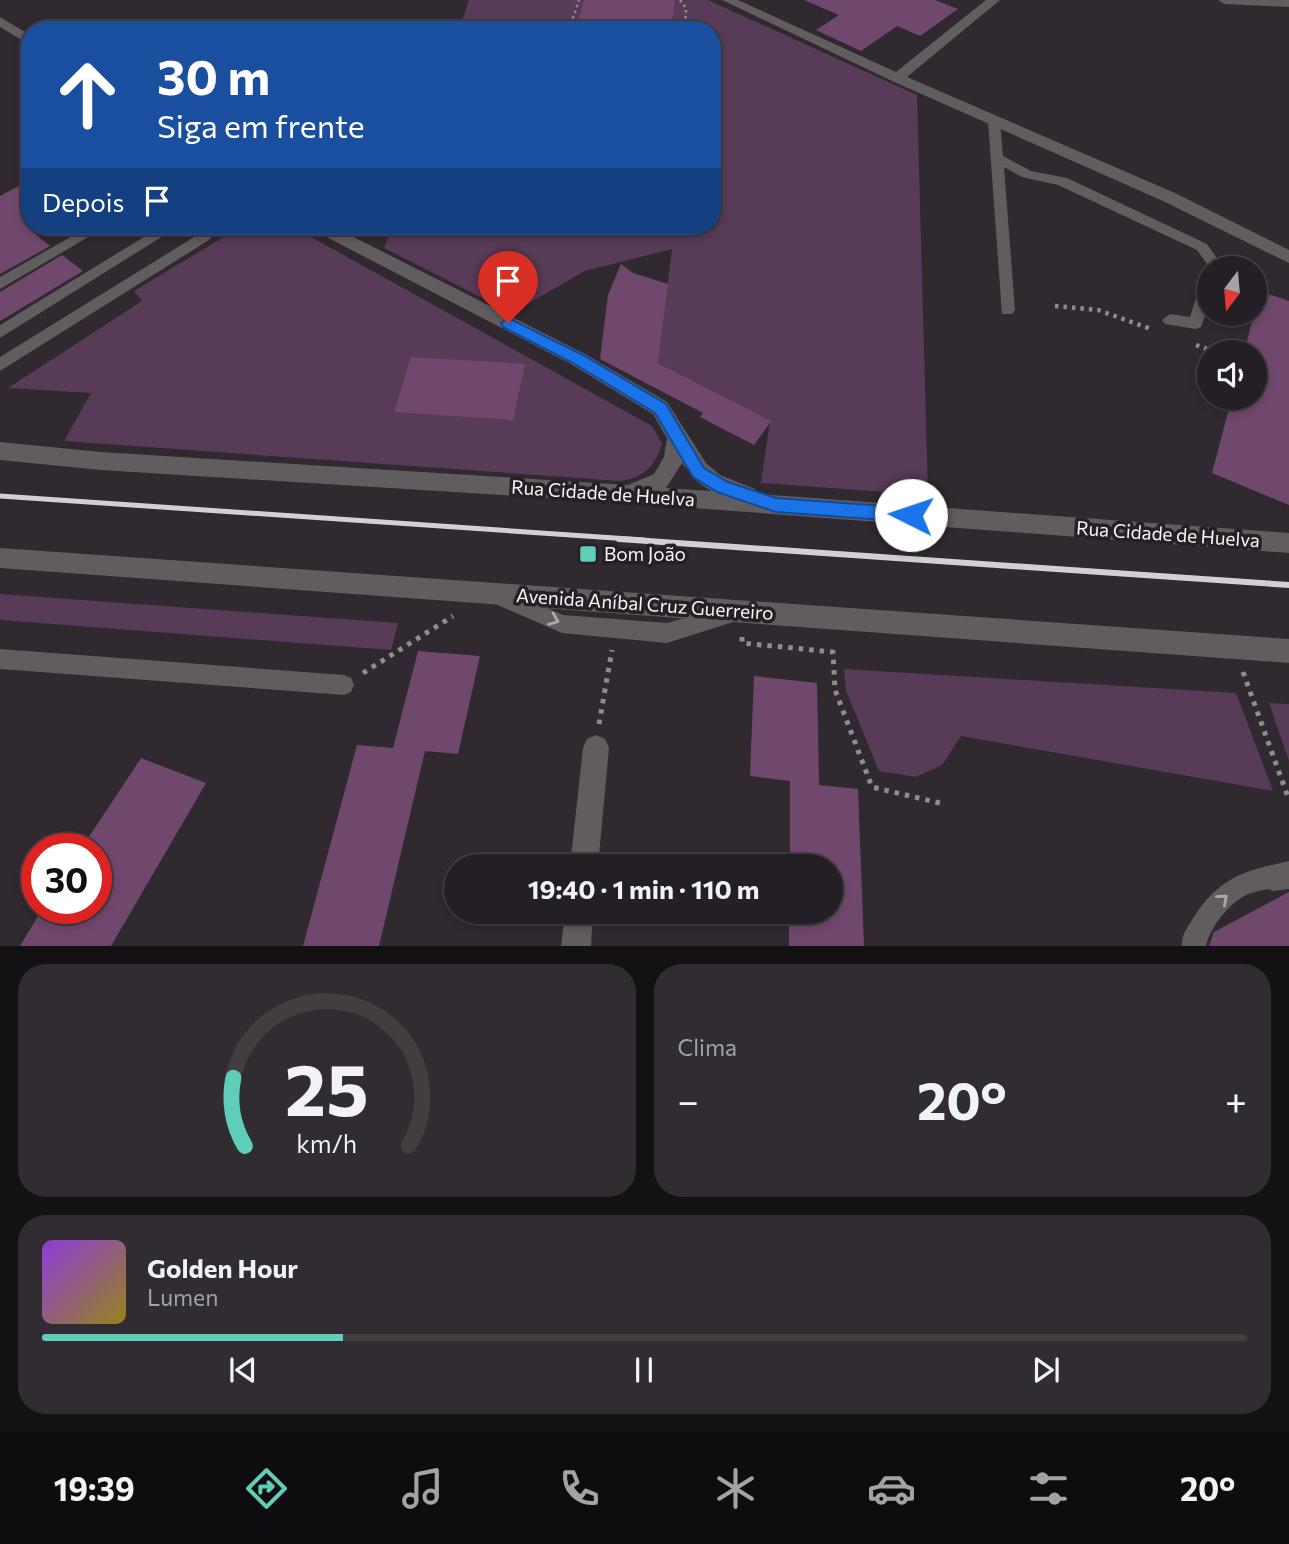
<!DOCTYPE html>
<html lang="pt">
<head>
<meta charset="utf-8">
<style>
  body { margin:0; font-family:Commissioner,sans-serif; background:#302c31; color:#f1f3f6; height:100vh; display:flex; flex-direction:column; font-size:26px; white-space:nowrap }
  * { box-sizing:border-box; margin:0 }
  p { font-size:23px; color:#a3a2a6 }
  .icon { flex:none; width:38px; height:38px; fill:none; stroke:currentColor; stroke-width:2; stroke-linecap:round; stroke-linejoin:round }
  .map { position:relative; height:946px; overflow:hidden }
  .side { display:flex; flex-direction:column; gap:18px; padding:18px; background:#141114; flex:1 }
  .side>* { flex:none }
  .top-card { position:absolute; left:21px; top:21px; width:700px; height:214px; border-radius:28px; box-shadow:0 4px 10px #0003,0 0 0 2px #413d41; background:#1a4fa0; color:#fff; overflow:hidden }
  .needle { width:46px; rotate:196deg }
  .fabs { position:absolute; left:1197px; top:256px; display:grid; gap:14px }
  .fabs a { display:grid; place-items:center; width:70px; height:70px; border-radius:50%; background:#241f24; box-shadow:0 4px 10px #0003,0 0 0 2px #413d41; font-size:35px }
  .speed { position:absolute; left:21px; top:833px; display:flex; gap:14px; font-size:35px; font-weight:700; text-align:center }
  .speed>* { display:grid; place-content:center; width:91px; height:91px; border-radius:50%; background:#241f24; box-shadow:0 4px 10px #0003,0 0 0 2px #413d41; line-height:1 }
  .speed .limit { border:10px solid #d22; background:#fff; color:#111 }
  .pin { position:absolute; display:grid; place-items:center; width:60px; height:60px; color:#fff; margin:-72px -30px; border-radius:50% 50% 50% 0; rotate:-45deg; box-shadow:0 0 7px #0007 }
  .pin .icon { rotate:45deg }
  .me { position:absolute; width:77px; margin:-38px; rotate:274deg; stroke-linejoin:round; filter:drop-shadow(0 0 5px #0008) }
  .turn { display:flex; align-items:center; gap:24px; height:147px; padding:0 21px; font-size:32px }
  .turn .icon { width:91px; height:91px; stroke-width:2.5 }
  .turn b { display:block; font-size:49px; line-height:60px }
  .then { display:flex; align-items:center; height:66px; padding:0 21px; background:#0003; gap:14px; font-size:26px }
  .big { font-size:52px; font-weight:700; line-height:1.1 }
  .side .card { flex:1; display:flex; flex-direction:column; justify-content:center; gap:10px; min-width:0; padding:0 24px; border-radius:28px; background:#302c31 }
  .side .dial { align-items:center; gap:0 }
  .dial svg { height:182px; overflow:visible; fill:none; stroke:#413d41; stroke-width:7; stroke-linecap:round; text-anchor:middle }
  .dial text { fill:#f1f3f6; stroke:none }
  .song { display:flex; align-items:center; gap:21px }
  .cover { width:84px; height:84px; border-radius:10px; background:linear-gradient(135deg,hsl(270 70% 55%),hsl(50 70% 35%)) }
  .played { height:7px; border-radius:4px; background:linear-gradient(90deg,#5eceb8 25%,#413d41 25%) }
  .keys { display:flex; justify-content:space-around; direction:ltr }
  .heat { display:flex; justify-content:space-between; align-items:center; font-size:38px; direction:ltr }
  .side .tiles { flex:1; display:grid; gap:18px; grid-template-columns:1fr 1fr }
  .card:last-child { grid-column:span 2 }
  .trip { position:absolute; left:444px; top:854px; width:399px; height:70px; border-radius:35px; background:#241f24; box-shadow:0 4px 10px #0003,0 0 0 2px #413d41; font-weight:700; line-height:70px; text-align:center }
  .dock { display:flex; height:112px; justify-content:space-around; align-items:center; background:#0e0c0e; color:#a3a2a6 }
  .dock .icon { width:49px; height:49px }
  .dock .on { color:#5eceb8 }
  .dock b { font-size:32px; color:#f1f3f6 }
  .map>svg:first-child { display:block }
  .green { fill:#583b56 }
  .building { fill:#70486e }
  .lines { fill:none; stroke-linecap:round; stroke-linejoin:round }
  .path-far2 { stroke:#918b90; stroke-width:2.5; stroke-dasharray:2.5 3.5; stroke-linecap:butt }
  .path-far1 { stroke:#918b90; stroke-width:4.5; stroke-dasharray:3.5 5; stroke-linecap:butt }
  .path { stroke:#918b90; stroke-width:5; stroke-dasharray:4.5 6; stroke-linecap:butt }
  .service { fill:#605c5f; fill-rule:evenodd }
  .minor { fill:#605c5f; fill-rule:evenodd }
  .tertiary { fill:#605c5f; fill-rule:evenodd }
  .rail-far1 { stroke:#d4cfd4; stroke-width:5 }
  .rail { stroke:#d4cfd4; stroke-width:6 }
  .oneway { stroke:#aca8ab }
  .route { fill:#1a73e8; stroke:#114b97; stroke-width:2 }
  .poi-dot { fill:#5eceb8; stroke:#261f26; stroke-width:2.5 }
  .labels { text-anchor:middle; stroke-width:7; stroke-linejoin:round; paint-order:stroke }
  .street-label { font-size:19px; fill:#f8f3f7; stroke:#261f26 }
  .poi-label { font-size:19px; fill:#f8f3f7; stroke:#261f26; text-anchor:start }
</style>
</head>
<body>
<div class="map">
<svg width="1289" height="946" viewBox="0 0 1289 946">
  <rect width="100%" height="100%" fill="#302930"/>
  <g class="green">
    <polygon points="469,0 708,0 917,95 928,495 761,483 770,421 658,363 672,249 585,271 512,313 384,248 392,226 712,226 712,30 459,30"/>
    <path d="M 242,226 L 291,226 L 652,426 L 662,444 C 654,468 644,477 620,481 L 64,441 L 91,393 L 8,388 L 142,301 L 134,291 Z"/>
    <polygon points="0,594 398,623 391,650 0,620"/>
    <polygon points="844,669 1236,693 1273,791 961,736 942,765 916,777 879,771 846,691"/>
    <polygon points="1269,703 1289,704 1289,761"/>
  </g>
  <g class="building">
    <polygon points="584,0 675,0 671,30 576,30"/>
    <polygon points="804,0 935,0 958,9 920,36 897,26 861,51 816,30 839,15"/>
    <polygon points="30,180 30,230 50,246 0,274 0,196"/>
    <polygon points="62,255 83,271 0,321 0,292"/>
    <polygon points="621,264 633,273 668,284 658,363 771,421 754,445 700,417 703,413 600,359 608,295"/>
    <polygon points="1260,291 1289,301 1289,505 1212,473 1232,397 1255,397 1255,352 1244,352"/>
    <polygon points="411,357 525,364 513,420 394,412"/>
    <polygon points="418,651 480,656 458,754 425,751 379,946 303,946 357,745 393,748"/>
    <polygon points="754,676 817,683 819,785 858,789 864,946 789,946 789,912 831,912 831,866 790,866 790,781 750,776"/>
    <polygon points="141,758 206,783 111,946 20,946 43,908 96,908 96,849 81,849"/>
    <polygon points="1289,892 1289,946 1209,946 1214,932"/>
  </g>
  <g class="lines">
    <g class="path-far2">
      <polyline points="680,0 686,8 685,30"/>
      <polyline points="569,30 579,0"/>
    </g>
    <g class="path-far1">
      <polyline points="1055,306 1098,310 1151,329"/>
      <polyline points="1196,345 1215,352"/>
    </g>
    <g class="path">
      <polyline points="742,637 742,643 833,652 835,690 872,787 944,804"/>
      <polyline points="1243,672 1289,800"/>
      <polyline points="363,673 453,616"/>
      <polyline points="599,724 612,650"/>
    </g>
    <g class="service">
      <polygon points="994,117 1000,121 1003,156 1031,171 1067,178 1207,244 1221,264 1220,268 1209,268 1208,272 1207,264 1197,250 1058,185 1022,177 1004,167 1015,310 1012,314 1002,314 988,121"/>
      <polygon points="90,226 107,226 0,289 0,277"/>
      <polygon points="162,226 179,226 0,338 0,325"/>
      <polygon points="204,226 218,226 209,240 0,371 0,357 199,234"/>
      <polygon points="1209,274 1209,304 1201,327 1196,329 1165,324 1162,320 1170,314 1190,317 1202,279"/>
      <polygon points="500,588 563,615 667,623 730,605 737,607 740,614 737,621 730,623 667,643 562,633 493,603 490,597 493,591"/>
      <polygon points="0,649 344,675 351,678 354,685 351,692 344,695 0,669"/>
      <path d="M 1273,865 L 1281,869 L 1285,877 L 1281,885 C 1271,890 1259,890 1248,894 C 1230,902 1210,927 1206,946 L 1182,946 C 1181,936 1187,928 1192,920 C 1212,887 1235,872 1273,865 Z"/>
    </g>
    <g class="minor">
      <polygon points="722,0 738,0 896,72 986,0 1000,0 907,77 1175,193 1289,250 1289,263 1163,201 892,81"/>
      <polygon points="1218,0 1289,0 1289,7 1224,4"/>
      <polygon points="0,17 30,35 30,45 0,27"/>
      <path d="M 311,226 L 332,226 L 585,354 L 667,402 L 706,463 L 720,475 L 755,489 L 757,494 L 1289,533 L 1289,553 L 628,503 L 101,470 L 0,460 L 0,442 L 101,452 L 628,485 L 654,474 L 664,457 L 667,438 L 653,414 L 571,364 L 313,230 ZM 682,463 L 698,482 L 711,491 L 666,488 Z"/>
      <polygon points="596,735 605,739 609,748 598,866 570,866 583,748 587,739"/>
      <polygon points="1289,861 1289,889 1273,891 1263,887 1259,877 1263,867"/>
      <polygon points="565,912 593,912 591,946 561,946"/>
    </g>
    <polygon class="tertiary" points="0,548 1289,639 1289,663 0,568"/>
    <polyline class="rail-far1" points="0,496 644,540"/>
    <polyline class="rail" points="619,539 1289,585"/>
  </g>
  <defs><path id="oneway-chevron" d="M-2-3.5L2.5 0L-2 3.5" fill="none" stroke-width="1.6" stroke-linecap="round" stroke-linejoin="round" transform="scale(1.75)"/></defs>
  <g class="oneway">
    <use href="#oneway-chevron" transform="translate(554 620) rotate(22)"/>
    <use href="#oneway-chevron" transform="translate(1223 899) rotate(-41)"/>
  </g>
  <polygon class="route" points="508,318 583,355 666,404 704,468 728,482 776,498 911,508 917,510 919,515 917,520 911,522 776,512 717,492 693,477 655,413 573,363 503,327 501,323"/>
  <rect class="poi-dot" x="579" y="545" width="18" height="18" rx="3.5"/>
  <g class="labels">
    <g class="street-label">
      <text transform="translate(603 493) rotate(4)" y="7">Rua Cidade de Huelva</text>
      <text transform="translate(1168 534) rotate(4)" y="7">Rua Cidade de Huelva</text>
      <text transform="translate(645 604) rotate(4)" y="7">Avenida Aníbal Cruz Guerreiro</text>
    </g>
    <g class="poi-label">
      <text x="604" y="561">Bom João</text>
    </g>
  </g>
</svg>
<div class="fabs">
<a><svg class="needle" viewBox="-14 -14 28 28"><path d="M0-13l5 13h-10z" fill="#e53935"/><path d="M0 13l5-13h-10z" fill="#a3a2a6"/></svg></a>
<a><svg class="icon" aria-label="sound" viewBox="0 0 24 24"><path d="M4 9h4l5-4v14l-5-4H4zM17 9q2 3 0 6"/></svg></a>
</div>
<div class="speed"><div class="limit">30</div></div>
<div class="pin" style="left:508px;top:323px;background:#d93025"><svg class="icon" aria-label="arrive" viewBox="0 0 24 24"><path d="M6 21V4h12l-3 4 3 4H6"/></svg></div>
<svg class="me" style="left:911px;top:515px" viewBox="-20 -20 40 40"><circle r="19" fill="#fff"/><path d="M0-13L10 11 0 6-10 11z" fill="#1a73e8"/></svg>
<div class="trip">19:40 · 1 min · 110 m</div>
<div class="top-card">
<div class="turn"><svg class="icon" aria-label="ahead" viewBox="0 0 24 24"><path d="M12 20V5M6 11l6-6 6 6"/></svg><div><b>30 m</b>Siga em frente</div></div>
<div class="then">Depois<svg class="icon" aria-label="arrive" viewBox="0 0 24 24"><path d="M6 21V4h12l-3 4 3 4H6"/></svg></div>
</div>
</div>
<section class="side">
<div class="tiles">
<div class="card dial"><svg viewBox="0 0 100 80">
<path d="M14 69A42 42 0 1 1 86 69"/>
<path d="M14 69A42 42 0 0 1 9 39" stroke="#5eceb8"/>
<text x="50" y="56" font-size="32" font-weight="700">25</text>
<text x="50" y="72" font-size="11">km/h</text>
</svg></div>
<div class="card"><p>Clima</p>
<div class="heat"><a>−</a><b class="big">20°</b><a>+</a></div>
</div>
<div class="card">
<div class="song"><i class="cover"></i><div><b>Golden Hour</b><p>Lumen</p></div></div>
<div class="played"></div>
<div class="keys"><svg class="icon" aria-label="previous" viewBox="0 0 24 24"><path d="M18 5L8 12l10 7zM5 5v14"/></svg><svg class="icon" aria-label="pause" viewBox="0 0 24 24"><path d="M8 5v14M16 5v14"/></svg><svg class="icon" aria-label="next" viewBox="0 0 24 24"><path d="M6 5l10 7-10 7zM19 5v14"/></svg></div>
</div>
</div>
</section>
<nav class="dock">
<b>19:39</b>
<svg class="icon on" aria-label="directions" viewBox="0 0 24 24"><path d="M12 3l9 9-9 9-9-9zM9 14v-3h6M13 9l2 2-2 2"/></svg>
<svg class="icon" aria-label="music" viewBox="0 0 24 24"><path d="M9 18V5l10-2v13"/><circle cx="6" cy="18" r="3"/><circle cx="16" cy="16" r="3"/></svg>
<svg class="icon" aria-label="phone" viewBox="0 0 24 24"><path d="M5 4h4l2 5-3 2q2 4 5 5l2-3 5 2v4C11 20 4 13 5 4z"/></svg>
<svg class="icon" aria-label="climate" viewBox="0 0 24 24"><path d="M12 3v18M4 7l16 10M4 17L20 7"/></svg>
<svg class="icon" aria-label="car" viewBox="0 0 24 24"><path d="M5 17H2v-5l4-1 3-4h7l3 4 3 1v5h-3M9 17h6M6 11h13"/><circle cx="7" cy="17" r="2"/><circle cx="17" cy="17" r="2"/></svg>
<svg class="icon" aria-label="filters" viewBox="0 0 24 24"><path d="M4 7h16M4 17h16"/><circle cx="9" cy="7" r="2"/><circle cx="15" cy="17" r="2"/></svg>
<b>20°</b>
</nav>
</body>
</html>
